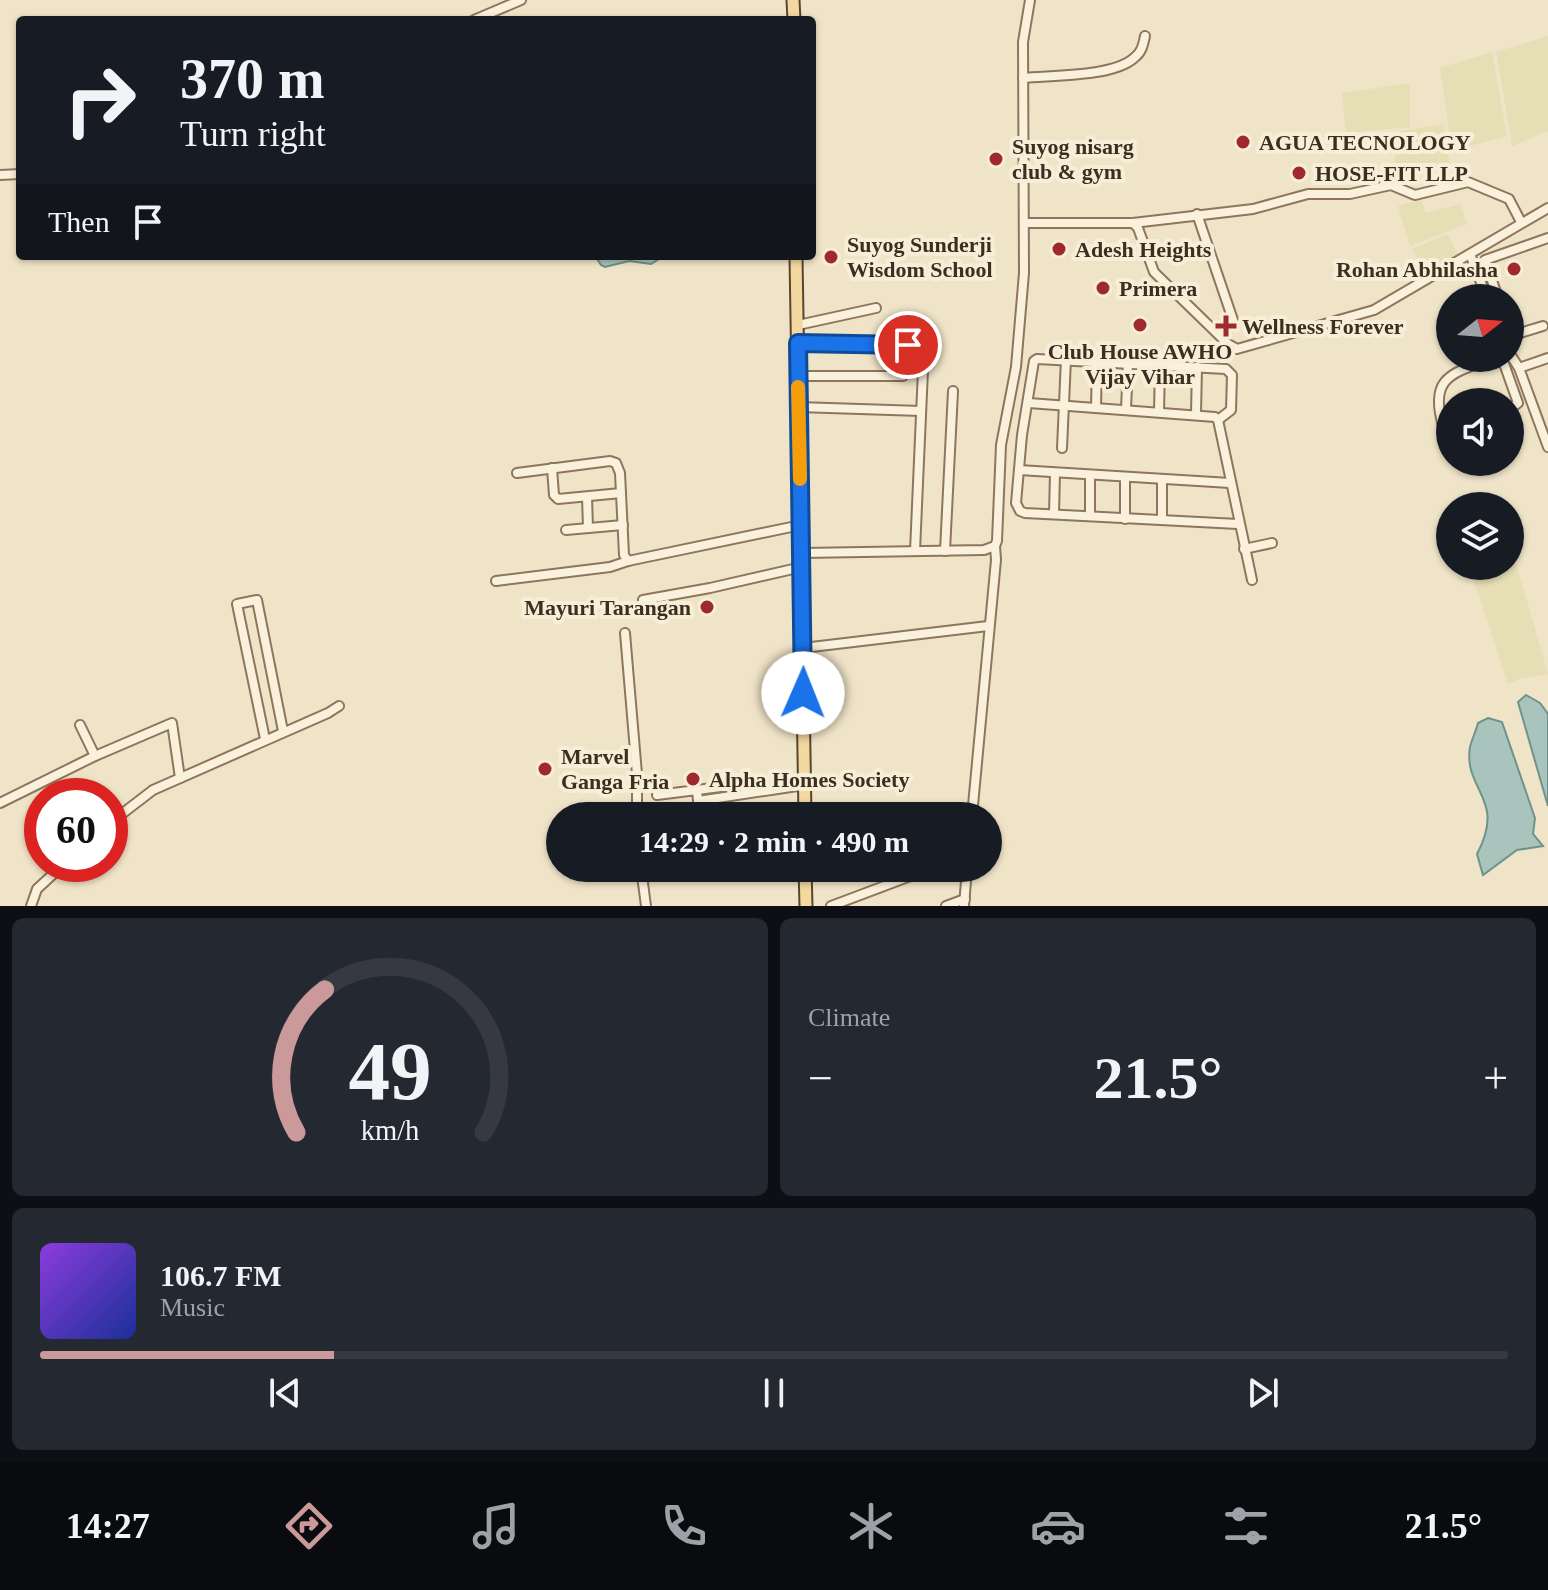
<!DOCTYPE html>
<html lang="en">
<head>
<meta charset="utf-8">
<style>
  body { margin:0; font-family:"Times New Roman",serif; background:#242831; color:#f1f3f6; height:100vh; display:flex; flex-direction:column; font-size:30px; white-space:nowrap }
  * { box-sizing:border-box; margin:0 }
  p { font-size:26px; color:#9ea1a6 }
  .icon { flex:none; width:44px; height:44px; fill:none; stroke:currentColor; stroke-width:2; stroke-linecap:round; stroke-linejoin:round }
  .map { position:relative; height:906px; overflow:hidden }
  .sheet { display:flex; flex-direction:column; gap:12px; padding:12px; background:#0d0f14; flex:1 }
  .sheet>* { flex:none }
  .banner { position:absolute; left:16px; top:16px; width:800px; height:244px; border-radius:8px; box-shadow:0 2px 6px #0004; background:#171b24; color:#f1f3f6; overflow:hidden }
  .needle { width:52px; rotate:73deg }
  .buttons { position:absolute; left:1436px; top:284px; display:grid; gap:16px }
  .buttons a { display:grid; place-items:center; width:88px; height:88px; border-radius:50%; background:#171b24; box-shadow:0 2px 6px #0004; font-size:40px }
  .speed { position:absolute; left:24px; top:778px; display:flex; gap:16px; font-size:40px; font-weight:700; text-align:center }
  .speed>* { display:grid; place-content:center; width:104px; height:104px; border-radius:50%; background:#171b24; box-shadow:0 2px 6px #0004; line-height:1 }
  .speed .limit { border:12px solid #d22; background:#fff; color:#111 }
  .pin { position:absolute; display:grid; place-items:center; width:68px; height:68px; color:#fff; margin:-34px; border:4px solid #fff; border-radius:50%; box-shadow:0 2px 8px #0007 }
  .me { position:absolute; width:88px; margin:-44px; rotate:1deg; stroke-linejoin:round; filter:drop-shadow(0 0 6px #0008) }
  .turn { display:flex; align-items:center; gap:28px; height:168px; padding:0 32px; font-size:36px }
  .turn .icon { width:104px; height:104px; stroke-width:2.5 }
  .turn b { display:block; font-size:56px; line-height:68px }
  .then { display:flex; align-items:center; height:76px; padding:0 32px; background:#0003; gap:16px; font-size:30px }
  .big { font-size:60px; font-weight:600; line-height:1.1 }
  .sheet .tile { flex:1; display:flex; flex-direction:column; justify-content:center; gap:12px; min-width:0; padding:0 28px; border-radius:12px; background:#242831 }
  .sheet .dial { align-items:center; gap:0 }
  .dial svg { height:208px; overflow:visible; fill:none; stroke:#363941; stroke-width:7; stroke-linecap:round; text-anchor:middle }
  .dial text { fill:#f1f3f6; stroke:none }
  .song { display:flex; align-items:center; gap:24px }
  .cover { width:96px; height:96px; border-radius:12px; background:linear-gradient(135deg,hsl(270 70% 55%),hsl(230 70% 35%)) }
  .played { height:8px; border-radius:4px; background:linear-gradient(90deg,#cc999b 20%,#363941 20%) }
  .keys { display:flex; justify-content:space-around; direction:ltr }
  .heat { display:flex; justify-content:space-between; align-items:center; font-size:44px; direction:ltr }
  .sheet .tiles { flex:1; display:grid; gap:12px; grid-template-columns:1fr 1fr }
  .tile:last-child { grid-column:span 2 }
  .trip { position:absolute; left:546px; top:802px; width:456px; height:80px; border-radius:40px; background:#171b24; box-shadow:0 2px 6px #0004; font-weight:600; line-height:80px; text-align:center }
  .dock { display:flex; height:128px; justify-content:space-around; align-items:center; background:#090b0e; color:#9ea1a6 }
  .dock .icon { width:56px; height:56px }
  .dock .selected { color:#cc999b }
  .dock b { font-size:36px; color:#f1f3f6 }
  .map>svg:first-child { display:block }
  .farmland { fill:#e6deb5 }
  .water { fill:#a9c4bc; stroke:#6f938a; stroke-width:2 }
  .lines { fill:none; stroke-linecap:round; stroke-linejoin:round }
  .minor-casing { stroke:#8d765c; stroke-width:12 }
  .major-casing { stroke:#5b4430; stroke-width:15 }
  .minor { stroke:#faf1dc; stroke-width:8 }
  .major { stroke:#f3d9a0; stroke-width:11 }
  .route-casing { stroke:#114b97; stroke-width:20 }
  .route { stroke:#1a73e8; stroke-width:14 }
  .slow { stroke:#f59e0b; stroke-width:14 }
  .poi-dot { fill:#9e2a2b; stroke:#f7eed8; stroke-width:3 }
  .labels { text-anchor:middle; stroke-width:8; stroke-linejoin:round; paint-order:stroke }
  .poi-label { font-size:22px; font-weight:bold; fill:#3d2e20; stroke:#f7eed8; text-anchor:start }
</style>
</head>
<body>
<div class="map">
<svg width="1548" height="906" viewBox="0 0 1548 906">
  <rect width="100%" height="100%" fill="#f0e4c8"/>
  <g class="farmland">
    <polygon points="1548,36 1548,131 1512,146 1496,52"/>
    <polygon points="1492,52 1507,136 1452,151 1440,68"/>
    <polygon points="1410,83 1410,127 1346,133 1342,93"/>
    <polygon points="1444,124 1450,166 1395,177 1395,132"/>
    <polygon points="1421,200 1426,213 1460,204 1467,224 1410,246 1398,206"/>
    <polygon points="1448,234 1459,257 1426,276 1412,249"/>
    <polygon points="1510,542 1548,674 1520,679 1508,684 1469,566 1510,566"/>
  </g>
  <g class="water">
    <polygon points="600,256 657,256 659,259 651,264 629,261 605,267 601,265 597,259"/>
    <polygon points="1526,695 1540,703 1548,714 1548,806 1518,702"/>
    <path d="M 1488,718 L 1502,722 L 1535,818 L 1533,834 L 1543,846 L 1517,850 L 1483,875 L 1477,854 C 1507,798 1463,791 1470,747 C 1472,739 1476,731 1478,723 Z"/>
  </g>
  <g class="lines">
    <g class="minor-casing">
      <g id="minor">
        <polyline points="474,20 521,0"/>
        <path d="M 1023,78 C 1053,75 1113,77 1134,58 C 1142,52 1143,45 1145,36"/>
        <polyline points="0,175 20,174"/>
        <polyline points="1197,214 1233,320"/>
        <polyline points="1024,223 1133,223 1253,209 1308,194 1350,194 1391,185 1415,195 1468,182 1509,199 1521,222"/>
        <polyline points="1133,223 1138,228 1154,272 1228,344 1237,349 1374,310 1548,208"/>
        <polyline points="1470,254 1487,298"/>
        <polyline points="1498,298 1485,260 1548,238"/>
        <polyline points="798,325 876,308"/>
        <polyline points="1510,336 1543,326"/>
        <polyline points="798,343 908,345"/>
        <polyline points="1510,354 1519,368 1548,447"/>
        <polyline points="1502,358 1518,403 1510,409"/>
        <polyline points="1519,368 1548,358"/>
        <polyline points="798,376 903,376"/>
        <polyline points="1029,403 1215,417 1218,420 1252,580"/>
        <polyline points="798,407 921,411"/>
        <polyline points="1096,408 1097,361"/>
        <polyline points="1126,409 1128,363"/>
        <polyline points="1159,412 1160,365"/>
        <polyline points="1196,414 1197,367"/>
        <polyline points="1218,420 1231,410 1232,375 1226,369 1037,359 1034,361 1022,435 1016,503 1020,511 1025,513 1238,524"/>
        <path d="M 1450,430 L 1444,429 C 1427,376 1453,373 1494,358"/>
        <polyline points="1062,448 1066,359"/>
        <polyline points="552,468 554,495 558,499 621,493"/>
        <polyline points="1019,470 1230,483"/>
        <polyline points="517,473 610,461 616,463 620,473 624,555 628,561 801,525"/>
        <polyline points="1162,479 1162,520"/>
        <polyline points="587,497 588,528"/>
        <polyline points="1054,514 1055,473"/>
        <polyline points="1090,516 1090,475"/>
        <polyline points="1125,519 1125,477"/>
        <polyline points="566,530 623,525"/>
        <polyline points="1244,549 1272,543"/>
        <polyline points="915,551 923,370"/>
        <polyline points="945,551 953,391"/>
        <polyline points="802,553 984,550 995,546 997,541 1001,445 1016,367 1024,273 1023,42 1030,0"/>
        <polyline points="496,581 610,567 628,561"/>
        <polyline points="643,600 710,588 802,567"/>
        <polyline points="625,633 637,774 637,816"/>
        <polyline points="803,648 988,626"/>
        <polyline points="80,725 95,756"/>
        <polyline points="265,739 237,604 257,600 283,731"/>
        <polyline points="697,790 736,785"/>
        <polyline points="657,795 697,790 698,801 804,785"/>
        <polyline points="698,801 698,816"/>
        <polyline points="0,803 95,756 172,723 180,778"/>
        <polyline points="972,816 996,560 995,546"/>
        <polyline points="110,823 153,790 328,713 339,706"/>
        <polyline points="641,868 646,906"/>
        <polyline points="31,906 37,889 64,864"/>
        <polyline points="831,906 932,868"/>
        <polyline points="946,906 965,899"/>
        <polyline points="964,906 967,868"/>
      </g>
    </g>
    <g class="major-casing">
      <g id="major">
        <polyline points="793,0 794,20"/>
        <polyline points="796,256 805,816"/>
        <polyline points="805,868 806,906"/>
      </g>
    </g>
    <use href="#minor" class="minor"/>
    <use href="#major" class="major"/>
  </g>
  <g class="lines">
    <g class="route-casing">
      <polyline id="route" points="803,693 798,343 908,345"/>
    </g>
    <use href="#route" class="route"/>
    <polyline class="slow" points="798,387 800,479"/>
  </g>
  <g class="poi-dot">
    <circle cx="1243" cy="142" r="8"/>
    <circle cx="996" cy="159" r="8"/>
    <circle cx="1299" cy="173" r="8"/>
    <circle cx="1059" cy="249" r="8"/>
    <circle cx="831" cy="257" r="8"/>
    <circle cx="1514" cy="269" r="8"/>
    <circle cx="1103" cy="288" r="8"/>
    <circle cx="1140" cy="325" r="8"/>
    <path d="M1222 314h8v8h8v8h-8v8h-8v-8h-8v-8h8z"/>
    <circle cx="707" cy="607" r="8"/>
    <circle cx="545" cy="769" r="8"/>
    <circle cx="693" cy="779" r="8"/>
  </g>
  <g class="labels">
    <g class="poi-label">
      <text x="1259" y="150">AGUA TECNOLOGY</text>
      <text x="1012" y="154">Suyog nisarg<tspan x="1012" dy="25">club &amp; gym</tspan></text>
      <text x="1315" y="181">HOSE-FIT LLP</text>
      <text x="847" y="252">Suyog Sunderji<tspan x="847" dy="25">Wisdom School</tspan></text>
      <text x="1075" y="257">Adesh Heights</text>
      <text x="1498" y="277" text-anchor="end">Rohan Abhilasha</text>
      <text x="1119" y="296">Primera</text>
      <text x="1242" y="334">Wellness Forever</text>
      <text x="1140" y="359" text-anchor="middle">Club House AWHO<tspan x="1140" dy="25">Vijay Vihar</tspan></text>
      <text x="691" y="615" text-anchor="end">Mayuri Tarangan</text>
      <text x="561" y="764">Marvel<tspan x="561" dy="25">Ganga Fria</tspan></text>
      <text x="709" y="787">Alpha Homes Society</text>
    </g>
  </g>
</svg>
<div class="buttons">
<a><svg class="needle" viewBox="-14 -14 28 28"><path d="M0-13l5 13h-10z" fill="#e53935"/><path d="M0 13l5-13h-10z" fill="#9ea1a6"/></svg></a>
<a><svg class="icon" aria-label="sound" viewBox="0 0 24 24"><path d="M4 9h4l5-4v14l-5-4H4zM17 9q2 3 0 6"/></svg></a>
<a><svg class="icon" aria-label="layers" viewBox="0 0 24 24"><path d="M12 4l9 5-9 5-9-5zM3 14l9 5 9-5"/></svg></a>
</div>
<div class="speed"><div class="limit">60</div></div>
<div class="pin" style="left:908px;top:345px;background:#d93025"><svg class="icon" aria-label="arrive" viewBox="0 0 24 24"><path d="M6 21V4h12l-3 4 3 4H6"/></svg></div>
<svg class="me" style="left:803px;top:693px" viewBox="-20 -20 40 40"><circle r="19" fill="#fff"/><path d="M0-13L10 11 0 6-10 11z" fill="#1a73e8"/></svg>
<div class="trip">14:29 · 2 min · 490 m</div>
<div class="banner">
<div class="turn"><svg class="icon" aria-label="right" viewBox="0 0 24 24"><path d="M7 20v-9h11M14 6l5 5-5 5"/></svg><div><b>370 m</b>Turn right</div></div>
<div class="then">Then<svg class="icon" aria-label="arrive" viewBox="0 0 24 24"><path d="M6 21V4h12l-3 4 3 4H6"/></svg></div>
</div>
</div>
<section class="sheet">
<div class="tiles">
<div class="tile dial"><svg viewBox="0 0 100 80">
<path d="M14 69A42 42 0 1 1 86 69"/>
<path d="M14 69A42 42 0 0 1 25 14" stroke="#cc999b"/>
<text x="50" y="56" font-size="32" font-weight="700">49</text>
<text x="50" y="72" font-size="11">km/h</text>
</svg></div>
<div class="tile"><p>Climate</p>
<div class="heat"><a>−</a><b class="big">21.5°</b><a>+</a></div>
</div>
<div class="tile">
<div class="song"><i class="cover"></i><div><b>106.7 FM</b><p>Music</p></div></div>
<div class="played"></div>
<div class="keys"><svg class="icon" aria-label="previous" viewBox="0 0 24 24"><path d="M18 5L8 12l10 7zM5 5v14"/></svg><svg class="icon" aria-label="pause" viewBox="0 0 24 24"><path d="M8 5v14M16 5v14"/></svg><svg class="icon" aria-label="next" viewBox="0 0 24 24"><path d="M6 5l10 7-10 7zM19 5v14"/></svg></div>
</div>
</div>
</section>
<nav class="dock">
<b>14:27</b>
<svg class="icon selected" aria-label="directions" viewBox="0 0 24 24"><path d="M12 3l9 9-9 9-9-9zM9 14v-3h6M13 9l2 2-2 2"/></svg>
<svg class="icon" aria-label="music" viewBox="0 0 24 24"><path d="M9 18V5l10-2v13"/><circle cx="6" cy="18" r="3"/><circle cx="16" cy="16" r="3"/></svg>
<svg class="icon" aria-label="phone" viewBox="0 0 24 24"><path d="M5 4h4l2 5-3 2q2 4 5 5l2-3 5 2v4C11 20 4 13 5 4z"/></svg>
<svg class="icon" aria-label="climate" viewBox="0 0 24 24"><path d="M12 3v18M4 7l16 10M4 17L20 7"/></svg>
<svg class="icon" aria-label="car" viewBox="0 0 24 24"><path d="M5 17H2v-5l4-1 3-4h7l3 4 3 1v5h-3M9 17h6M6 11h13"/><circle cx="7" cy="17" r="2"/><circle cx="17" cy="17" r="2"/></svg>
<svg class="icon" aria-label="filters" viewBox="0 0 24 24"><path d="M4 7h16M4 17h16"/><circle cx="9" cy="7" r="2"/><circle cx="15" cy="17" r="2"/></svg>
<b>21.5°</b>
</nav>
</body>
</html>
